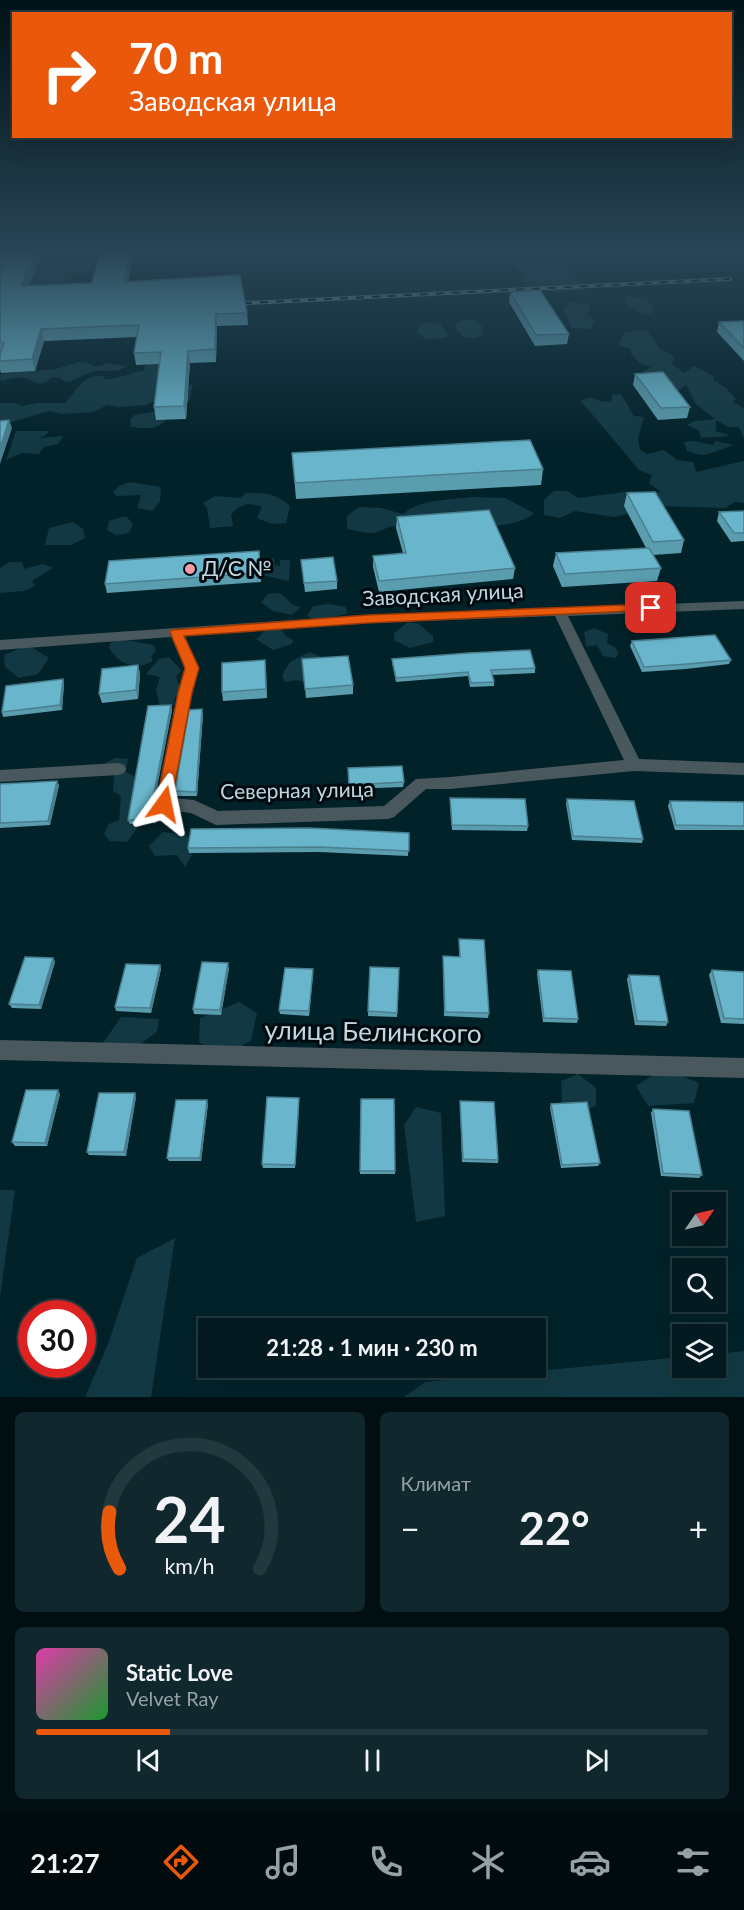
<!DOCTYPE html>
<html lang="ru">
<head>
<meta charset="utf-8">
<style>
  body { margin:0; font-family:Lato,sans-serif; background:#10272d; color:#f1f3f6; height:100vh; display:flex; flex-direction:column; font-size:22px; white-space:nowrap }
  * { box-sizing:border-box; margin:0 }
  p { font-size:20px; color:#96a1a5 }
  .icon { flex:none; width:33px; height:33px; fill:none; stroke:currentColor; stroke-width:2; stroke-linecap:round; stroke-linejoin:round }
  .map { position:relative; height:1397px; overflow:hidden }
  .side { display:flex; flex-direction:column; gap:15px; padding:15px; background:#010e12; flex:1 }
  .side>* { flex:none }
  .top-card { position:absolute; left:12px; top:12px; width:720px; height:126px; border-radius:0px; box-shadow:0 6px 24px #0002,0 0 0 2px #23383e; background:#ea580c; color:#fff; overflow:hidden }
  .needle { width:39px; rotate:56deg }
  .tools { position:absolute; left:672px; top:1192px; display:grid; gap:12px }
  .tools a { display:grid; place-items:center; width:54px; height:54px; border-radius:0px; background:#021a20; box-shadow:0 6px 24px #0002,0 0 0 2px #23383e; font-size:30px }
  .speed { position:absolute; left:18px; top:1300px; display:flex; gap:12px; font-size:30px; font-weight:700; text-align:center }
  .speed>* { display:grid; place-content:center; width:78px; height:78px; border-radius:50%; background:#021a20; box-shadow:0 6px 24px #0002,0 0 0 2px #23383e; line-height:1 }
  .speed .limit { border:9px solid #d22; background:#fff; color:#111 }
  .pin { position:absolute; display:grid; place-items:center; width:51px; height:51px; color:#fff; margin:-26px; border-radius:12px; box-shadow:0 3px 9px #0006 }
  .me { position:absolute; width:66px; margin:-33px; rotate:12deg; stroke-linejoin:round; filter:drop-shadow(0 0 4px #0008) }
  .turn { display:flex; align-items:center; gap:21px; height:126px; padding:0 18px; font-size:27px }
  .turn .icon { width:78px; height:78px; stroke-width:2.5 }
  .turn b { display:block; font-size:42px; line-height:51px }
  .big { font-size:45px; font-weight:700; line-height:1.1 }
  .side .card { flex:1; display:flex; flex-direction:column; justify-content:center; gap:9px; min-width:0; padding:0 21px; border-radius:9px; background:#10272d }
  .side .dial { align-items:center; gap:0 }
  .dial svg { height:156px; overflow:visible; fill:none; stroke:#23383e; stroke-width:7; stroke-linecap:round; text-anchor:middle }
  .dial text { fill:#f1f3f6; stroke:none }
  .song { display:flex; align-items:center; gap:18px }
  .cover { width:72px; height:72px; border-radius:9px; background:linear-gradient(135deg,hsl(320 70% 55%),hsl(130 70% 35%)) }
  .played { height:6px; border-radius:3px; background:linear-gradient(90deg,#ea580c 20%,#23383e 20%) }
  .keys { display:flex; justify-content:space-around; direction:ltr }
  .heat { display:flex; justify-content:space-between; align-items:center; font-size:33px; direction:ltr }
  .side .tiles { flex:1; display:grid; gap:15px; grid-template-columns:1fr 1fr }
  .card:last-child { grid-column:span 2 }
  .trip { position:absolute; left:198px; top:1318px; width:348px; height:60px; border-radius:0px; background:#021a20; box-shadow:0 6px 24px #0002,0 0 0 2px #23383e; font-weight:700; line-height:60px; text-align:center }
  .menu { display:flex; height:96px; justify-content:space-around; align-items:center; background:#010a0d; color:#96a1a5 }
  .menu .icon { width:42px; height:42px }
  .menu .selected { color:#ea580c }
  .menu b { font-size:27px; color:#f1f3f6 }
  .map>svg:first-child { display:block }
  .green { fill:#123943 }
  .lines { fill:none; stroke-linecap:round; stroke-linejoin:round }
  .minor { fill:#48585d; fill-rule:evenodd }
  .rail-casing { stroke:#738c94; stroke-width:4 }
  .rail { stroke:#000a0e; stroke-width:2; stroke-dasharray:8; stroke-linecap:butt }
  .wall { fill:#5a9daf }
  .shaded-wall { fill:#4a7f8f }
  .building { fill:#69b6cc; stroke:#4a7f8f; stroke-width:1.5 }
  .route { fill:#ea580c; stroke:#983908; stroke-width:1.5 }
  .poi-dot { fill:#f39aaa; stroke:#000a0e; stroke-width:2 }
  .labels { text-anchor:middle; stroke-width:6; stroke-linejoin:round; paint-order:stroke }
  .poi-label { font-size:21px; fill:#c1d6dd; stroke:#000a0e; text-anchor:start }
  .street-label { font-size:21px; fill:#c1d6dd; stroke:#000a0e }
  .near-street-label { font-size:26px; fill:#c1d6dd; stroke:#000a0e }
</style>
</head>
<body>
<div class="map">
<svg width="744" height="1397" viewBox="0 0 744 1397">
  <rect width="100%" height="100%" fill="#02222a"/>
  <g class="green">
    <polygon points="66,253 97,253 92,265 96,271 72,276 71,280 60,285 18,284 34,264 42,261 49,265"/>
    <polygon points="508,253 556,253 553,261 567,265 564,269 575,273 585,286 584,290 560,292 528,288"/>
    <path d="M 628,296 L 646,299 L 654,308 L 651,314 C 639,313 632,310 624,303 Z"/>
    <polygon points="570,302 587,305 591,310 585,314 595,320 591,329 572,328 563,310"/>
    <path d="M 462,320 L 474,320 L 481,325 L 483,335 C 470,341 459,339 455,324 Z"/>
    <polygon points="430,322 440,324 449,335 443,338 425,339 417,332 419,325"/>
    <polygon points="647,330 660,349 675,357 671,363 684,373 694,366 714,376 713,380 726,388 736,399 733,402 744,408 744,438 739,427 728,427 716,420 716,431 730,436 701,438 699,431 687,425 694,421 715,419 695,403 686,384 677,392 642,372 651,367 641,364 631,354 631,349 618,345 625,332"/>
    <path d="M 79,362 L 92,364 L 91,366 L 101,366 L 106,363 L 126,366 C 118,373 109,370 98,371 C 86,371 78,380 66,382 L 60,378 L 52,377 C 39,389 37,381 25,378 C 18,376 7,380 0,381 L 1,374 L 56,369 Z"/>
    <path d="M 165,362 L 176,391 L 193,384 L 189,401 L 154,401 L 147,405 L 119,407 L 107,405 L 93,412 L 62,414 L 49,411 L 12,422 L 6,430 L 0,430 L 0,403 L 15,403 L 23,406 L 37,403 L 65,403 C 78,389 84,373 105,376 L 104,379 C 114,381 130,372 144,371 L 145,366 L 154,363 Z"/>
    <polygon points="621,394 634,416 644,417 638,439 640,450 647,454 664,450 677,460 693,462 696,472 744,461 744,503 735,502 725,508 662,506 614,517 575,511 560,518 544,515 544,500 554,491 567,491 578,498 633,491 661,492 649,483 652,475 639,470 581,401 590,397 600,401 611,402 612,395"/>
    <path d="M 153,412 L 165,415 L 165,421 C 155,431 144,428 131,427 L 130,420 L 134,415 Z"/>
    <polygon points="16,431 49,431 46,435 39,438 63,436 58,444 44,447 39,454 22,453 6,460"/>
    <path d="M 694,441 L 713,445 L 716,441 L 733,445 C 730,447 708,454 703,455 C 698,455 692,452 687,451 L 684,442 Z"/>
    <polygon points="130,482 161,487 160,501 153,511 137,508 141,495 116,496 113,492 119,486"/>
    <path d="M 246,493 C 265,493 276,493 290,506 L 286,523 L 272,524 L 257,518 L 262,507 C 249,502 240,503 231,515 L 233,526 L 210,528 L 207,508 L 203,503 L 215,496 L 240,498 Z"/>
    <path d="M 472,497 L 505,498 L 534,513 C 511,535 429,525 396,526 C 387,526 379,533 370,533 C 362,533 354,530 347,529 L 347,516 L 359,507 L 381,508 L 403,514 C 420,499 450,500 472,497 Z"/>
    <polygon points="126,516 133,524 129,533 116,535 107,530 109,521"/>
    <polygon points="73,522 83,529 85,538 71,545 45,545 49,528"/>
    <polygon points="274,558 275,565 280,566 280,560 290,560 289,581 257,574 256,562"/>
    <polygon points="10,562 22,562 24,569 43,564 53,568 32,581 35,586 24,591 0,593 0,568"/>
    <polygon points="280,593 293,605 301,607 292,615 273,611 261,602 268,594"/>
    <polygon points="329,604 346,607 347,614 316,620 307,616 313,606"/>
    <polygon points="408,622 419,624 433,636 433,642 410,648 394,640 394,633"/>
    <polygon points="594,628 608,634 607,643 616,648 618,654 615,658 603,656 597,645 586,647 584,632"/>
    <polygon points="280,629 287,637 293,640 292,644 273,650 256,639 266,630"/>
    <path d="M 127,640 L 153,645 L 156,650 L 151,657 L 153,661 C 136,671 117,664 109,647 L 111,642 Z"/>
    <polygon points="28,645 49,658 38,674 19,678 5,667 4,655"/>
    <polygon points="309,652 336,663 311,684 297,680 285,682 282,675 290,662"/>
    <polygon points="169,657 181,670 176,677 182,691 175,697 173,706 160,707 156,690 160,677 146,674 159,659"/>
    <path d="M 115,758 L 128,759 L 126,772 C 141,780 147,787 164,792 L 170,802 L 160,813 L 146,812 L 144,819 L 127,842 L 110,841 L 104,834 L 109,824 L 119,820 L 121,796 L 113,791 L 114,776 L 104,764 Z"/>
    <polygon points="163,832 187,835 195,849 185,867 177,855 155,856 149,846"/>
    <path d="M 239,1002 L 257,1013 L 251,1041 C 226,1053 223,1055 199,1042 L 200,1018 Z"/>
    <polygon points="121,1017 159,1019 157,1032 140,1044 103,1043"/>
    <polygon points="656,1073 676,1074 699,1083 694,1103 648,1106 636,1086"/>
    <polygon points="578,1074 596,1088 596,1105 583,1113 562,1103 561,1081"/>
    <polygon points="416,1107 441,1113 445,1216 416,1222 404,1125"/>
    <polygon points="0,1190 15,1190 0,1297"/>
    <polygon points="175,1238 151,1397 85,1397 108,1344 137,1258"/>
    <polygon points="744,1351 744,1397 404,1397 425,1382 682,1357 682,1368 716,1368 716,1354"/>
  </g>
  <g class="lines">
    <g class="minor">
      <path d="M 744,601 L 744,609 L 568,616 L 639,759 L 744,763 L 744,775 L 634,771 L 450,789 L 426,789 L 394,817 L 388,819 L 216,825 L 191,813 L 158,809 L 156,804 L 178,693 L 185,668 L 171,637 L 0,650 L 0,640 L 367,615 ZM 555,616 L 624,760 L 450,777 L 416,779 L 384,806 L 218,811 L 194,800 L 173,798 L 192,693 L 199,668 L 185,636 L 367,623 Z"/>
      <polygon points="118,763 124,765 126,769 124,773 118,775 0,782 0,770"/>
      <polygon points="0,1040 744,1058 744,1078 0,1060"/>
    </g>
    <g class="rail-casing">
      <polyline id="rail" points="228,304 730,279"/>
    </g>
    <use href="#rail" class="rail"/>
  </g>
  <g class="wall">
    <polygon points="0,253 42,253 29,286 92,283 133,253 128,282 247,313 248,325 217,326 216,362 190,363 186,419 156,420 154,407 159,364 136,365 134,353 137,337 44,341 35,371 1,373 0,370"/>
    <polygon points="510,292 569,334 567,344 535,346 509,302"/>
    <polygon points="744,321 744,361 717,332 719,322"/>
    <polygon points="635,374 690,407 687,418 658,420 633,385"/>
    <polygon points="292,453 543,469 541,485 296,499"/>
    <polygon points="627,493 684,540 681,553 653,555 661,568 657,581 562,587 553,566 556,553 646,548 624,506"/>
    <polygon points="744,511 744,541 731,542 717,521 719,512"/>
    <polygon points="397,517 515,568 513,579 379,592 373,567 373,556 403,553 396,528"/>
    <polygon points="260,559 261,582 107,593 105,584"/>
    <polygon points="301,560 337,581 337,589 305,592"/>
    <polygon points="632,641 731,660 729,664 686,669 642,672 630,646"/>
    <polygon points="302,659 353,685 353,694 306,698"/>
    <polygon points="392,659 535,668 535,673 492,675 494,682 494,686 470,687 468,676 396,682 392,663"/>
    <polygon points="138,665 140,674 138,699 102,703 99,694"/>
    <polygon points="266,669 267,698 223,701 222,692"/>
    <polygon points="63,679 64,684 62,710 3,717 2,712"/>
    <polygon points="171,705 172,710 154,802 158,811 156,823 130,824 128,820"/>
    <polygon points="203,714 197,796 176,796 175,791"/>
    <polygon points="348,768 404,782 403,787 349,789"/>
    <polygon points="0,784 59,785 50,825 0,828"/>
    <polygon points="450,798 528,826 527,831 452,830"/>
    <polygon points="567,799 643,839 642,843 572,840 566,804"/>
    <polygon points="670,801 744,803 744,830 675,830 668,806"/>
    <polygon points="409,833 408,856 319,852 189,853 188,848"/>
    <polygon points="459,939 489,1013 488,1018 444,1016 443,956 459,957"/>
    <polygon points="53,958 55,962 41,1009 12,1008 9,1004"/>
    <polygon points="160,965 161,969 151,1013 116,1011 115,1007"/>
    <polygon points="370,967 399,968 397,1017 368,1016"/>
    <polygon points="229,968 221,1015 194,1014 193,1009"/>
    <polygon points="538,970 578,1019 577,1023 543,1022 537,974"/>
    <polygon points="712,970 744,972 744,1024 721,1023 709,975"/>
    <polygon points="313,973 309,1016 280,1014 279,1010"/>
    <polygon points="629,975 668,1022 666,1026 635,1025 627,979"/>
    <polygon points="60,1094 47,1146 15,1146 12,1142"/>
    <polygon points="136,1097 126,1156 89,1155 87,1152"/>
    <polygon points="361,1099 394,1099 395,1174 360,1174"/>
    <polygon points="460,1101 498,1160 498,1163 462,1162 460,1105"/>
    <polygon points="299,1102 295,1168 263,1168 262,1164"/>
    <polygon points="208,1104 201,1161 169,1161 167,1158"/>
    <polygon points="551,1104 600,1163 598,1166 561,1168 550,1108"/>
    <polygon points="653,1109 702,1175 699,1178 661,1176 651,1113"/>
  </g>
  <g class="shaded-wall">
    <polygon points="35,253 42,253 24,297 21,286"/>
    <polygon points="129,253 133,253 126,293 124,282"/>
    <polygon points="216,314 217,326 216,362 215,349"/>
    <polygon points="41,329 44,341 35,371 32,359"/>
    <polygon points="188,351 190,363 186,419 184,406"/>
    <polygon points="9,420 12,428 0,464 0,448"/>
    <polygon points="138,665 140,674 138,699 136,690"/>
    <polygon points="63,679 64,684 62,710 60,705"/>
    <polygon points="171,705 172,710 154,804 153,799"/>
    <polygon points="202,709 203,714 197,796 196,792"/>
    <polygon points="57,781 59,785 50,825 48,821"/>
    <polygon points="157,807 158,811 156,823 155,819"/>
    <polygon points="53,958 55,962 41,1009 39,1005"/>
    <polygon points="228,963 229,968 221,1015 220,1010"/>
    <polygon points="160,965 161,969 151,1013 150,1008"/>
    <polygon points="313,969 313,973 309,1016 309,1011"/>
    <polygon points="58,1090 60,1094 47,1146 45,1143"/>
    <polygon points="135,1093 136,1097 126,1156 124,1152"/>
    <polygon points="207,1100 208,1104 201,1161 200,1158"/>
  </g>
  <g class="building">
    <polygon points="0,253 35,253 21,286 92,283 100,253 129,253 124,282 240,275 247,313 216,314 215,349 188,351 184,406 154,407 161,352 134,353 139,325 41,329 32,359 0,361 0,354 4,343 0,342 0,276 6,264 0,264"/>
    <polygon points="540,290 569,334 536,335 510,292"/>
    <polygon points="744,321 744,348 719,322"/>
    <polygon points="663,372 690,407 661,408 635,374"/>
    <polygon points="9,420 0,448 0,421"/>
    <polygon points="530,440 543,469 295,483 292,453"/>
    <polygon points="655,492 684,540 653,542 627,493"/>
    <polygon points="489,510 515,568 379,581 373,556 406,553 397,517"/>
    <polygon points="744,511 744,533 734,533 719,512"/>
    <polygon points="649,548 661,568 565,574 556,553"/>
    <polygon points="259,551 260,573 105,584 109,561"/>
    <polygon points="333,557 337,581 304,583 301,560"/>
    <polygon points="715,635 731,660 687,664 644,667 632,641"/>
    <polygon points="530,650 535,668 491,670 494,682 471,683 468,672 396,678 392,659 469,653"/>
    <polygon points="348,656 353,685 305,689 302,659"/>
    <polygon points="265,660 266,689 222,692 222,663"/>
    <polygon points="138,665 136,690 99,694 102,669"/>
    <polygon points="63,679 60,705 2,712 6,686"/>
    <polygon points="171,705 153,799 157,807 155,819 128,820 148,706"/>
    <polygon points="202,709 196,792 175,791 189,710"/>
    <polygon points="402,766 404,782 349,785 348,768"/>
    <polygon points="57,781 48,821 0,823 0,784"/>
    <polygon points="450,798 525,799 528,826 452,825"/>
    <polygon points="567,799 634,801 643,839 573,836"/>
    <polygon points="670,801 744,802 744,826 676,825"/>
    <polygon points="309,828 409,833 409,851 319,847 188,848 191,829"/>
    <polygon points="459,939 484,940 489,1013 445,1012 443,956 460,957"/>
    <polygon points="25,957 53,958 39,1005 9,1004"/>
    <polygon points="202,962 228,963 220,1010 193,1009"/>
    <polygon points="126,964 160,965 150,1008 115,1007"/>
    <polygon points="370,967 399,968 397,1013 368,1011"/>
    <polygon points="285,968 313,969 309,1011 279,1010"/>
    <polygon points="538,970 571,971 578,1019 544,1018"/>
    <polygon points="712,970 744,972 744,1019 724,1018"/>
    <polygon points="629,975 659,976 668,1022 637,1021"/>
    <polygon points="26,1090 58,1090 45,1143 12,1142"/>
    <polygon points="99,1093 135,1093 124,1152 87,1152"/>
    <polygon points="267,1097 299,1098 295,1165 262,1164"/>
    <polygon points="361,1099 394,1099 395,1171 360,1171"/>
    <polygon points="176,1100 207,1100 200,1158 167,1158"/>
    <polygon points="460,1101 494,1102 498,1160 463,1159"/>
    <polygon points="587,1102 600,1163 562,1165 551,1104"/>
    <polygon points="653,1109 689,1111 702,1175 663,1173"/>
  </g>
  <linearGradient id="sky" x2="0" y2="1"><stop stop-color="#011317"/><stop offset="0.56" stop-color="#284455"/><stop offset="1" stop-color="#284455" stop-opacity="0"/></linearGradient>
  <rect width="744" height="448" fill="url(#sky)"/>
  <polygon class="route" points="651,604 656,605 656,610 367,623 184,636 199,668 192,693 171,804 169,808 158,808 156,804 178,693 185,668 170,632 171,630 367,615"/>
  <circle class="poi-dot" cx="190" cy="569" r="6"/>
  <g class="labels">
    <g class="poi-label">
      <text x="202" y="576">Д/С №</text>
    </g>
    <g class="street-label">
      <text transform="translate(443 595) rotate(-3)" y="7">Заводская улица</text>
      <text transform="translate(297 791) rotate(-1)" y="7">Северная улица</text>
    </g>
    <g class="near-street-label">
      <text transform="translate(373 1032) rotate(1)" y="9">улица Белинского</text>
    </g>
  </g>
</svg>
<div class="tools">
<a><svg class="needle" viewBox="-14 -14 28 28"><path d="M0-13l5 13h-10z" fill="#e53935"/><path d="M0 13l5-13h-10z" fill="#96a1a5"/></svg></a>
<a><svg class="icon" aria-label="search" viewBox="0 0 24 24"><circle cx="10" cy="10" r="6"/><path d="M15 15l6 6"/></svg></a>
<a><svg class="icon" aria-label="layers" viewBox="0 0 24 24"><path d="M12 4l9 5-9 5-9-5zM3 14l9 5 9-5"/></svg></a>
</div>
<div class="speed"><div class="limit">30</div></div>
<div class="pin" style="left:651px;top:608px;background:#d93025"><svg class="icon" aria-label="arrive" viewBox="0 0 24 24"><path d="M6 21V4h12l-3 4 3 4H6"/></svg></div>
<svg class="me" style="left:164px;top:804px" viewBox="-20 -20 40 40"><path d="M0-17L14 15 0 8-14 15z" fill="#ea580c" stroke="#fff" stroke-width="4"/></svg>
<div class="trip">21:28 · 1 мин · 230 m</div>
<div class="top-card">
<div class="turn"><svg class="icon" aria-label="right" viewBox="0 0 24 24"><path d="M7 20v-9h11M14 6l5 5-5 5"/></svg><div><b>70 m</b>Заводская улица</div></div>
</div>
</div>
<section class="side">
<div class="tiles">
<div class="card dial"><svg viewBox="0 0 100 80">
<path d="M14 69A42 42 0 1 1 86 69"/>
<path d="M14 69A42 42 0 0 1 9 40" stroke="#ea580c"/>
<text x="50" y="56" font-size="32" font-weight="700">24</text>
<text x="50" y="72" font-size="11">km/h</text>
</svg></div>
<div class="card"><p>Климат</p>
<div class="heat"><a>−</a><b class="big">22°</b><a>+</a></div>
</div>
<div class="card">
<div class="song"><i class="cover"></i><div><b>Static Love</b><p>Velvet Ray</p></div></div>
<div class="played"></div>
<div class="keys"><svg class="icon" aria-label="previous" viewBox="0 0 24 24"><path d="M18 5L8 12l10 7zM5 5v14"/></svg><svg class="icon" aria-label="pause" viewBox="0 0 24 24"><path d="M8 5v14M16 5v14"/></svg><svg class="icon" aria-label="next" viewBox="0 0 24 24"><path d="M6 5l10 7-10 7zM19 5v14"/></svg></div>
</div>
</div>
</section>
<nav class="menu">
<b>21:27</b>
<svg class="icon selected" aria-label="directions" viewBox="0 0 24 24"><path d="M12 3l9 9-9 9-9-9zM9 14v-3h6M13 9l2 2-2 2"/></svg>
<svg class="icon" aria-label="music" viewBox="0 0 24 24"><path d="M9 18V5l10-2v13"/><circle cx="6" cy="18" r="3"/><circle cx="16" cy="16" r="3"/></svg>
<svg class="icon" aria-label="phone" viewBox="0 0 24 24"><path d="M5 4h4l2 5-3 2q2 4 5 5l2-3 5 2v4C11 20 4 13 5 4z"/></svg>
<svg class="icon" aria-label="climate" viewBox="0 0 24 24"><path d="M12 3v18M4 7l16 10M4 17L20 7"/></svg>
<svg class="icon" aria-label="car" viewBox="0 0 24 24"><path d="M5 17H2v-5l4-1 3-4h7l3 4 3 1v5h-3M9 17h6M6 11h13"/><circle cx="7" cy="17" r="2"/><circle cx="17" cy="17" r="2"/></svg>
<svg class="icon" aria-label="filters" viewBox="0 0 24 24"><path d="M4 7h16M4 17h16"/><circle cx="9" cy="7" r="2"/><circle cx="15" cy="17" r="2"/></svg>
</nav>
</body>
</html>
